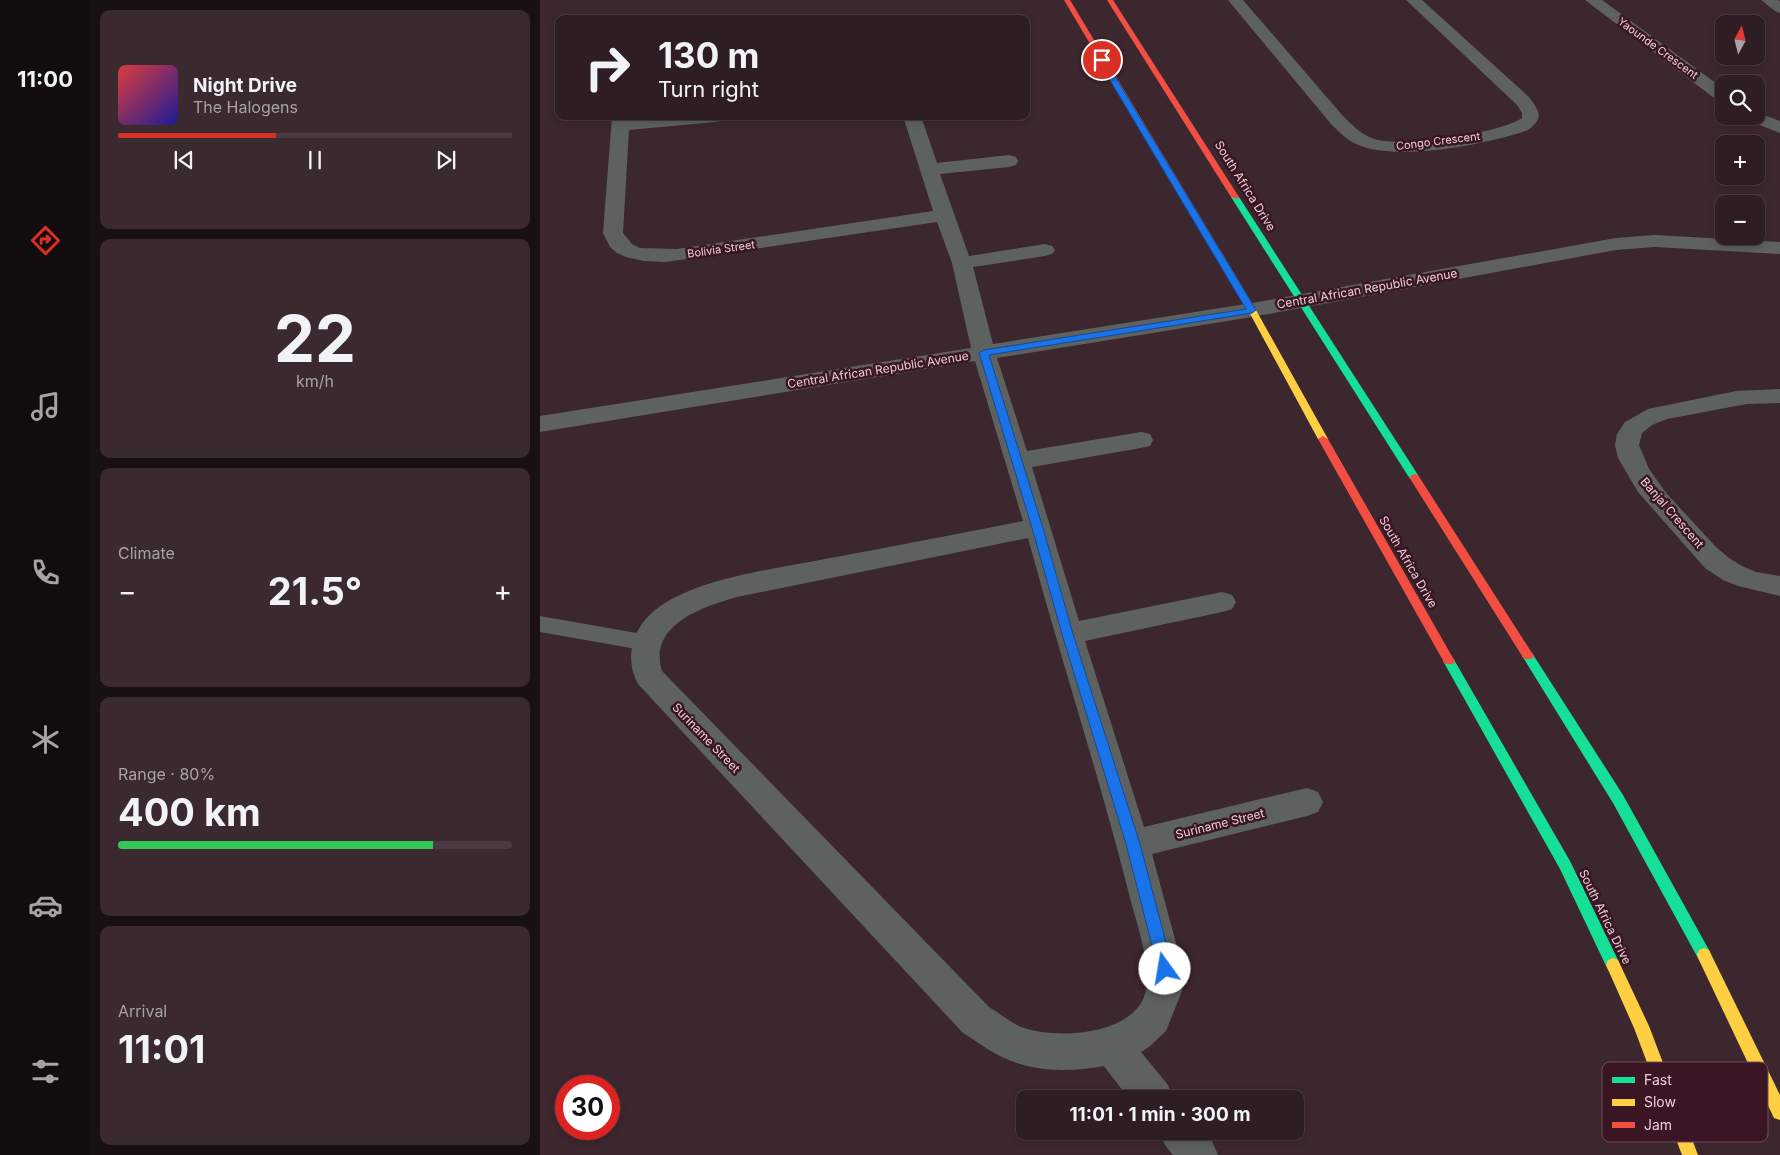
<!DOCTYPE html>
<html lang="en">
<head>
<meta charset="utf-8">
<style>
  body { margin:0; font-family:Inter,sans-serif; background:#3a2a30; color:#f1f3f6; height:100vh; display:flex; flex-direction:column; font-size:19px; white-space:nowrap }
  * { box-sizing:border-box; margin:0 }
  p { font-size:16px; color:#a7a2a6 }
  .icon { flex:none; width:28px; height:28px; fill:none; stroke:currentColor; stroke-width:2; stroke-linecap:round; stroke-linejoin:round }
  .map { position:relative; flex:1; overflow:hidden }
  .details { display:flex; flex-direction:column; gap:10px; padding:10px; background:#191013; width:450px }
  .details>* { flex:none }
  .top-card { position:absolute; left:15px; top:15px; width:475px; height:105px; border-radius:10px; box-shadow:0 2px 8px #0003,0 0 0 1px #493b41; background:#2e1d23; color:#f1f3f6; overflow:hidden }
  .needle { width:32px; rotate:7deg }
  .controls { position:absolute; left:1175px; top:15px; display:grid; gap:10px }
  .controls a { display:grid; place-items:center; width:50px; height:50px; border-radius:10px; background:#2e1d23; box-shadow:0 2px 8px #0003,0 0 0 1px #493b41; font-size:25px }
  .speed { position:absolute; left:15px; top:1075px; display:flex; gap:10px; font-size:25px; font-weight:700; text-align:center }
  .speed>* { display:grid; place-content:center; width:65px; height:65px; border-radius:50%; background:#2e1d23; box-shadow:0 2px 8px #0003,0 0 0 1px #493b41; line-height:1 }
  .speed .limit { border:8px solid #d22; background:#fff; color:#111 }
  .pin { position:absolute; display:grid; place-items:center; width:42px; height:42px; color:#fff; margin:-21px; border:2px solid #fff; border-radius:50%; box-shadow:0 1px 5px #0007 }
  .me { position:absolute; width:55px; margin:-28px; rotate:347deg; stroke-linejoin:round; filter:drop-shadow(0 0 4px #0008) }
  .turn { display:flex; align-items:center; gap:18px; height:105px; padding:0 20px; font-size:22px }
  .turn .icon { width:65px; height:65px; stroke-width:2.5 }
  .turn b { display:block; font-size:35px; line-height:42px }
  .big { font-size:38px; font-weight:700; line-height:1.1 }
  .details .widget { flex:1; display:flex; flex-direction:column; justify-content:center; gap:8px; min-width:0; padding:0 18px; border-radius:10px; background:#3a2a30 }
  .details .dial { align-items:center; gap:0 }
  .dial b { font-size:65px; line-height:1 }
  .song { display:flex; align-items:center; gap:15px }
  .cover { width:60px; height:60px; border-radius:8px; background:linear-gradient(135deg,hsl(0 70% 55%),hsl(240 70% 35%)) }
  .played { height:5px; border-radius:2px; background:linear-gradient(90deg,#d93025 40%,#493b41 40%) }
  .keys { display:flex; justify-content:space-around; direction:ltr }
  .heat { display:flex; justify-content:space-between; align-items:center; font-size:28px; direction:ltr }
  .charge { height:8px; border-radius:4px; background:linear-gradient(90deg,#34c759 80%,#493b41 0) }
  .trip { position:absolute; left:476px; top:1090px; width:288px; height:50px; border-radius:10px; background:#2e1d23; box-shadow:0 2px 8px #0003,0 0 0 1px #493b41; font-weight:700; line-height:50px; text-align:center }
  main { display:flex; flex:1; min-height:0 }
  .dock { display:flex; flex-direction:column; width:90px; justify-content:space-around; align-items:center; background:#120c0e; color:#a7a2a6 }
  .dock .icon { width:35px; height:35px }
  .dock .current { color:#d93025 }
  .dock b { font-size:22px; color:#f1f3f6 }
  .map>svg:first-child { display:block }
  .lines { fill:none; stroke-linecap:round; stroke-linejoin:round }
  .lane { fill:#5d6160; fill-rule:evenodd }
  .street { fill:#5d6160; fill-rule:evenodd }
  .fast { fill:#16e098; fill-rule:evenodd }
  .slow { fill:#ffcf43; fill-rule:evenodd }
  .jam { fill:#f24e42; fill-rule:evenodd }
  .route { fill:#1a73e8; stroke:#114b97 }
  .labels { text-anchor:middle; stroke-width:5; stroke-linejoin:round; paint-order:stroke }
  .far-street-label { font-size:11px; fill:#ead0d8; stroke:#3a1524 }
  .street-label { font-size:12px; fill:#ead0d8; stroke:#3a1524 }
  .key { fill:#3a1524; stroke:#6f4d5a; stroke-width:1 }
  .key-label { font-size:14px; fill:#ead0d8 }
</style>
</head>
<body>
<main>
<nav class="dock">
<b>11:00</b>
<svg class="icon current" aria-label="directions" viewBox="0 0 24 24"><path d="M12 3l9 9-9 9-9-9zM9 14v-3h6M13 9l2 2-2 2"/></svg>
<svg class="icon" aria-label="music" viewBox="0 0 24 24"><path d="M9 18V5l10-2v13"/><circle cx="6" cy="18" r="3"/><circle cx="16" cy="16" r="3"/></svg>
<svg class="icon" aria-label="phone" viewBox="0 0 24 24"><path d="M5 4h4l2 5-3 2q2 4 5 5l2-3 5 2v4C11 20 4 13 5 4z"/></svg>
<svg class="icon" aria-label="climate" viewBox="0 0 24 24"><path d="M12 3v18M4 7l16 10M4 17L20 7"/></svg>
<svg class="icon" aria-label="car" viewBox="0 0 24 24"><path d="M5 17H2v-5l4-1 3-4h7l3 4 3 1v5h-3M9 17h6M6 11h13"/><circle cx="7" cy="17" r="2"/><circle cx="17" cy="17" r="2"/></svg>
<svg class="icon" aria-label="filters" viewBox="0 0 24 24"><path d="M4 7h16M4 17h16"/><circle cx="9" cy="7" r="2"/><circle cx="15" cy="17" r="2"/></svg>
</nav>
<section class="details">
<div class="widget">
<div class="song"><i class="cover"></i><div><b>Night Drive</b><p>The Halogens</p></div></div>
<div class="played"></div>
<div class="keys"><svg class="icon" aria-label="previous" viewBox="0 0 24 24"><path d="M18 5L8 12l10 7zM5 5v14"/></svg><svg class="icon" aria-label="pause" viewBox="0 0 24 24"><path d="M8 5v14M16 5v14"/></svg><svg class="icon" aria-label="next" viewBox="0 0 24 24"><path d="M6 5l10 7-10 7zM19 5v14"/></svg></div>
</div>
<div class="widget dial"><b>22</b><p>km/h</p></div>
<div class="widget"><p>Climate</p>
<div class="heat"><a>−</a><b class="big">21.5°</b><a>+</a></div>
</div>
<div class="widget"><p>Range · 80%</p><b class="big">400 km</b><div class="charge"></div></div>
<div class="widget"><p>Arrival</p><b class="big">11:01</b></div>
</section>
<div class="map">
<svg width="1240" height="1155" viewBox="0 0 1240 1155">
  <rect width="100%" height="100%" fill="#3d272f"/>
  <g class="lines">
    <polygon class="lane" points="0,616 108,635 115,637 119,643 115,649 108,651 0,632"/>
    <g class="street">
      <path d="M 688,0 L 703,0 L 803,116 C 813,126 824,137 838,140 C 865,146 959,134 982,118 L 982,113 L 977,105 L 866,0 L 882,0 L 989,97 C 999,111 1005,118 988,130 C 948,144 862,161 821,146 C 809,142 800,133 791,124 Z"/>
      <polygon points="1045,0 1062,0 1184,89 1184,102 1178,101"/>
      <polygon points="1221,0 1238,0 1240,1 1240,13 1235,11"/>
      <polygon points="1216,112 1240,121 1240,133 1207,120 1204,116 1216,116"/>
      <path d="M 72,116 L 90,116 L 90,120 L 127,116 L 184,117 L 181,121 L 175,122 L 89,130 L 83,233 L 92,244 L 100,248 L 137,249 L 393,211 L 363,116 L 381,116 L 397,163 L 469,155 L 476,157 L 478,161 L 476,165 L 469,167 L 400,174 L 429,256 L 505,244 L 512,246 L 515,250 L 512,254 L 505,256 L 433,267 L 453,344 L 712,303 L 1076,238 L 1115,235 L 1240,242 L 1240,254 L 1115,247 L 1076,250 L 712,317 L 457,358 L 487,451 L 601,432 L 610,434 L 613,440 L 610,446 L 601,448 L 492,467 L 539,621 L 682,592 L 692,595 L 696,602 L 692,609 L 682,612 L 545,641 L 604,827 L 767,788 L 778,792 L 783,802 L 778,812 L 767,816 L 612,854 L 643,969 L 642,991 L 626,1031 L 609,1047 L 601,1052 L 628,1085 L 633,1099 L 589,1099 L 564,1066 C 530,1072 494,1073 462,1057 C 449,1051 436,1041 423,1033 L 98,684 C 84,658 92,629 115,610 C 155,578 235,569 285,559 C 351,547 417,534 483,521 L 435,361 L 0,432 L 0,416 L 431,348 L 412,263 L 397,222 L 126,262 L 104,261 L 86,257 L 77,253 L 70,247 L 63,233 ZM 488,538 C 520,657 559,775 589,894 C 596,922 611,962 606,990 C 597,1036 516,1040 481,1027 C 470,1022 459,1013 449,1007 L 122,671 C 108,625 162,607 197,597 Z"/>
      <polygon points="1240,389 1240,403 1207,404 1127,419 1112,425 1102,433 1099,445 1109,469 1127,494 1176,547 1189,558 1202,566 1216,572 1240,576 1240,596 1198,586 1183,580 1165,568 1098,492 1078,458 1075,445 1077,434 1085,422 1108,409 1196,391"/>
      <polygon points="619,1131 664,1131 672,1141 678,1155 633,1155 625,1145"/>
    </g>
    <g class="fast">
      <polygon points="692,195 699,197 878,475 879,477 878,479 870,479 691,197"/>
      <polygon points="988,651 992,653 1083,795 1169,950 1171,955 1169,960 1164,962 1159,960 1073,803 984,659 982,656 984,653"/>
      <polygon points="909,656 913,658 1030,861 1078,960 1080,965 1078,970 1073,972 1068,970 1020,869 903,661 905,658"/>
    </g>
    <g class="slow">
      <polygon points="678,250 682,253 716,310 788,439 787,441 783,442 778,439 708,310 674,253"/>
      <polygon points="1164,948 1169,950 1240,1095 1240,1120 1234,1118 1159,960 1157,955 1159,950"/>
      <polygon points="1073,958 1078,960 1109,1026 1158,1155 1142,1155 1094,1028 1066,965 1068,960"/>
    </g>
    <g class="jam">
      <polygon points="524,0 530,0 682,253 681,255 675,255 674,253"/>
      <polygon points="567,0 573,0 699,197 698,199 691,197"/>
      <polygon points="783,436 788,439 913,658 915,661 913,664 905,664 778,439"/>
      <polygon points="874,474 878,475 992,653 994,656 992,659 984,659 869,477"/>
    </g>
  </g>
  <polygon class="route" points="562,58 565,60 716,310 712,313 449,355 503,528 533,634 600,844 633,969 631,974 625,976 620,974 618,969 586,844 522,634 492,528 439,353 444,350 706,309 558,60"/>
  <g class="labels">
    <g class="far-street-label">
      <text transform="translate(1118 48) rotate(36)" y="4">Yaounde Crescent</text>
      <text transform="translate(898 141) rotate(-7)" y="4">Congo Crescent</text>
      <text transform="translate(181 249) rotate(-8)" y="4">Bolivia Street</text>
    </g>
    <g class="street-label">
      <text transform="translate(705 186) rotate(58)" y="4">South Africa Drive</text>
      <text transform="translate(827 289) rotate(-10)" y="4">Central African Republic Avenue</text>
      <text transform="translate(338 370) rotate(-9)" y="4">Central African Republic Avenue</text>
      <text transform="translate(1132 513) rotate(49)" y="4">Banjal Crescent</text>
      <text transform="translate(868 562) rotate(60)" y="4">South Africa Drive</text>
      <text transform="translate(166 738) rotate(46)" y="4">Suriname Street</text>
      <text transform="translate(680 824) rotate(-14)" y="4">Suriname Street</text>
      <text transform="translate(1065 917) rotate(64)" y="4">South Africa Drive</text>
    </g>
  </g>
  <rect x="1062" y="1062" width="166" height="80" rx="8" class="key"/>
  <rect x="1072" y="1077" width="23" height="6" fill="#16e098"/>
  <rect x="1072" y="1099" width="23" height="7" fill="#ffcf43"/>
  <rect x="1072" y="1122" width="23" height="6" fill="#f24e42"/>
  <g class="key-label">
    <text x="1104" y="1085">Fast</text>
    <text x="1104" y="1107">Slow</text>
    <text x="1104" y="1130">Jam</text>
  </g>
</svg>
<div class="controls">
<a><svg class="needle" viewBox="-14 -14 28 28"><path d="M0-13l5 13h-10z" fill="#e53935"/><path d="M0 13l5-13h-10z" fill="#a7a2a6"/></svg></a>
<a><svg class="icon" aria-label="search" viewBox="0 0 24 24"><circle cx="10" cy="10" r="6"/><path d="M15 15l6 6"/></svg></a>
<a>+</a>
<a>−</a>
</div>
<div class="speed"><div class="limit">30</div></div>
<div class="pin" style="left:562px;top:60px;background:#d93025"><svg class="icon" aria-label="arrive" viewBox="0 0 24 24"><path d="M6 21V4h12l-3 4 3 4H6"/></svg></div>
<svg class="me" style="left:625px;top:969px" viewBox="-20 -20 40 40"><circle r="19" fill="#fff"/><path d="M0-13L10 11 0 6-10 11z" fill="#1a73e8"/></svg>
<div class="trip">11:01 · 1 min · 300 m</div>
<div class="top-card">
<div class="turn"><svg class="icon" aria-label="right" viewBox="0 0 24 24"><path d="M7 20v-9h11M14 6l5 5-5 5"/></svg><div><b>130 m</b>Turn right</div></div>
</div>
</div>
</main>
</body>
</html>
